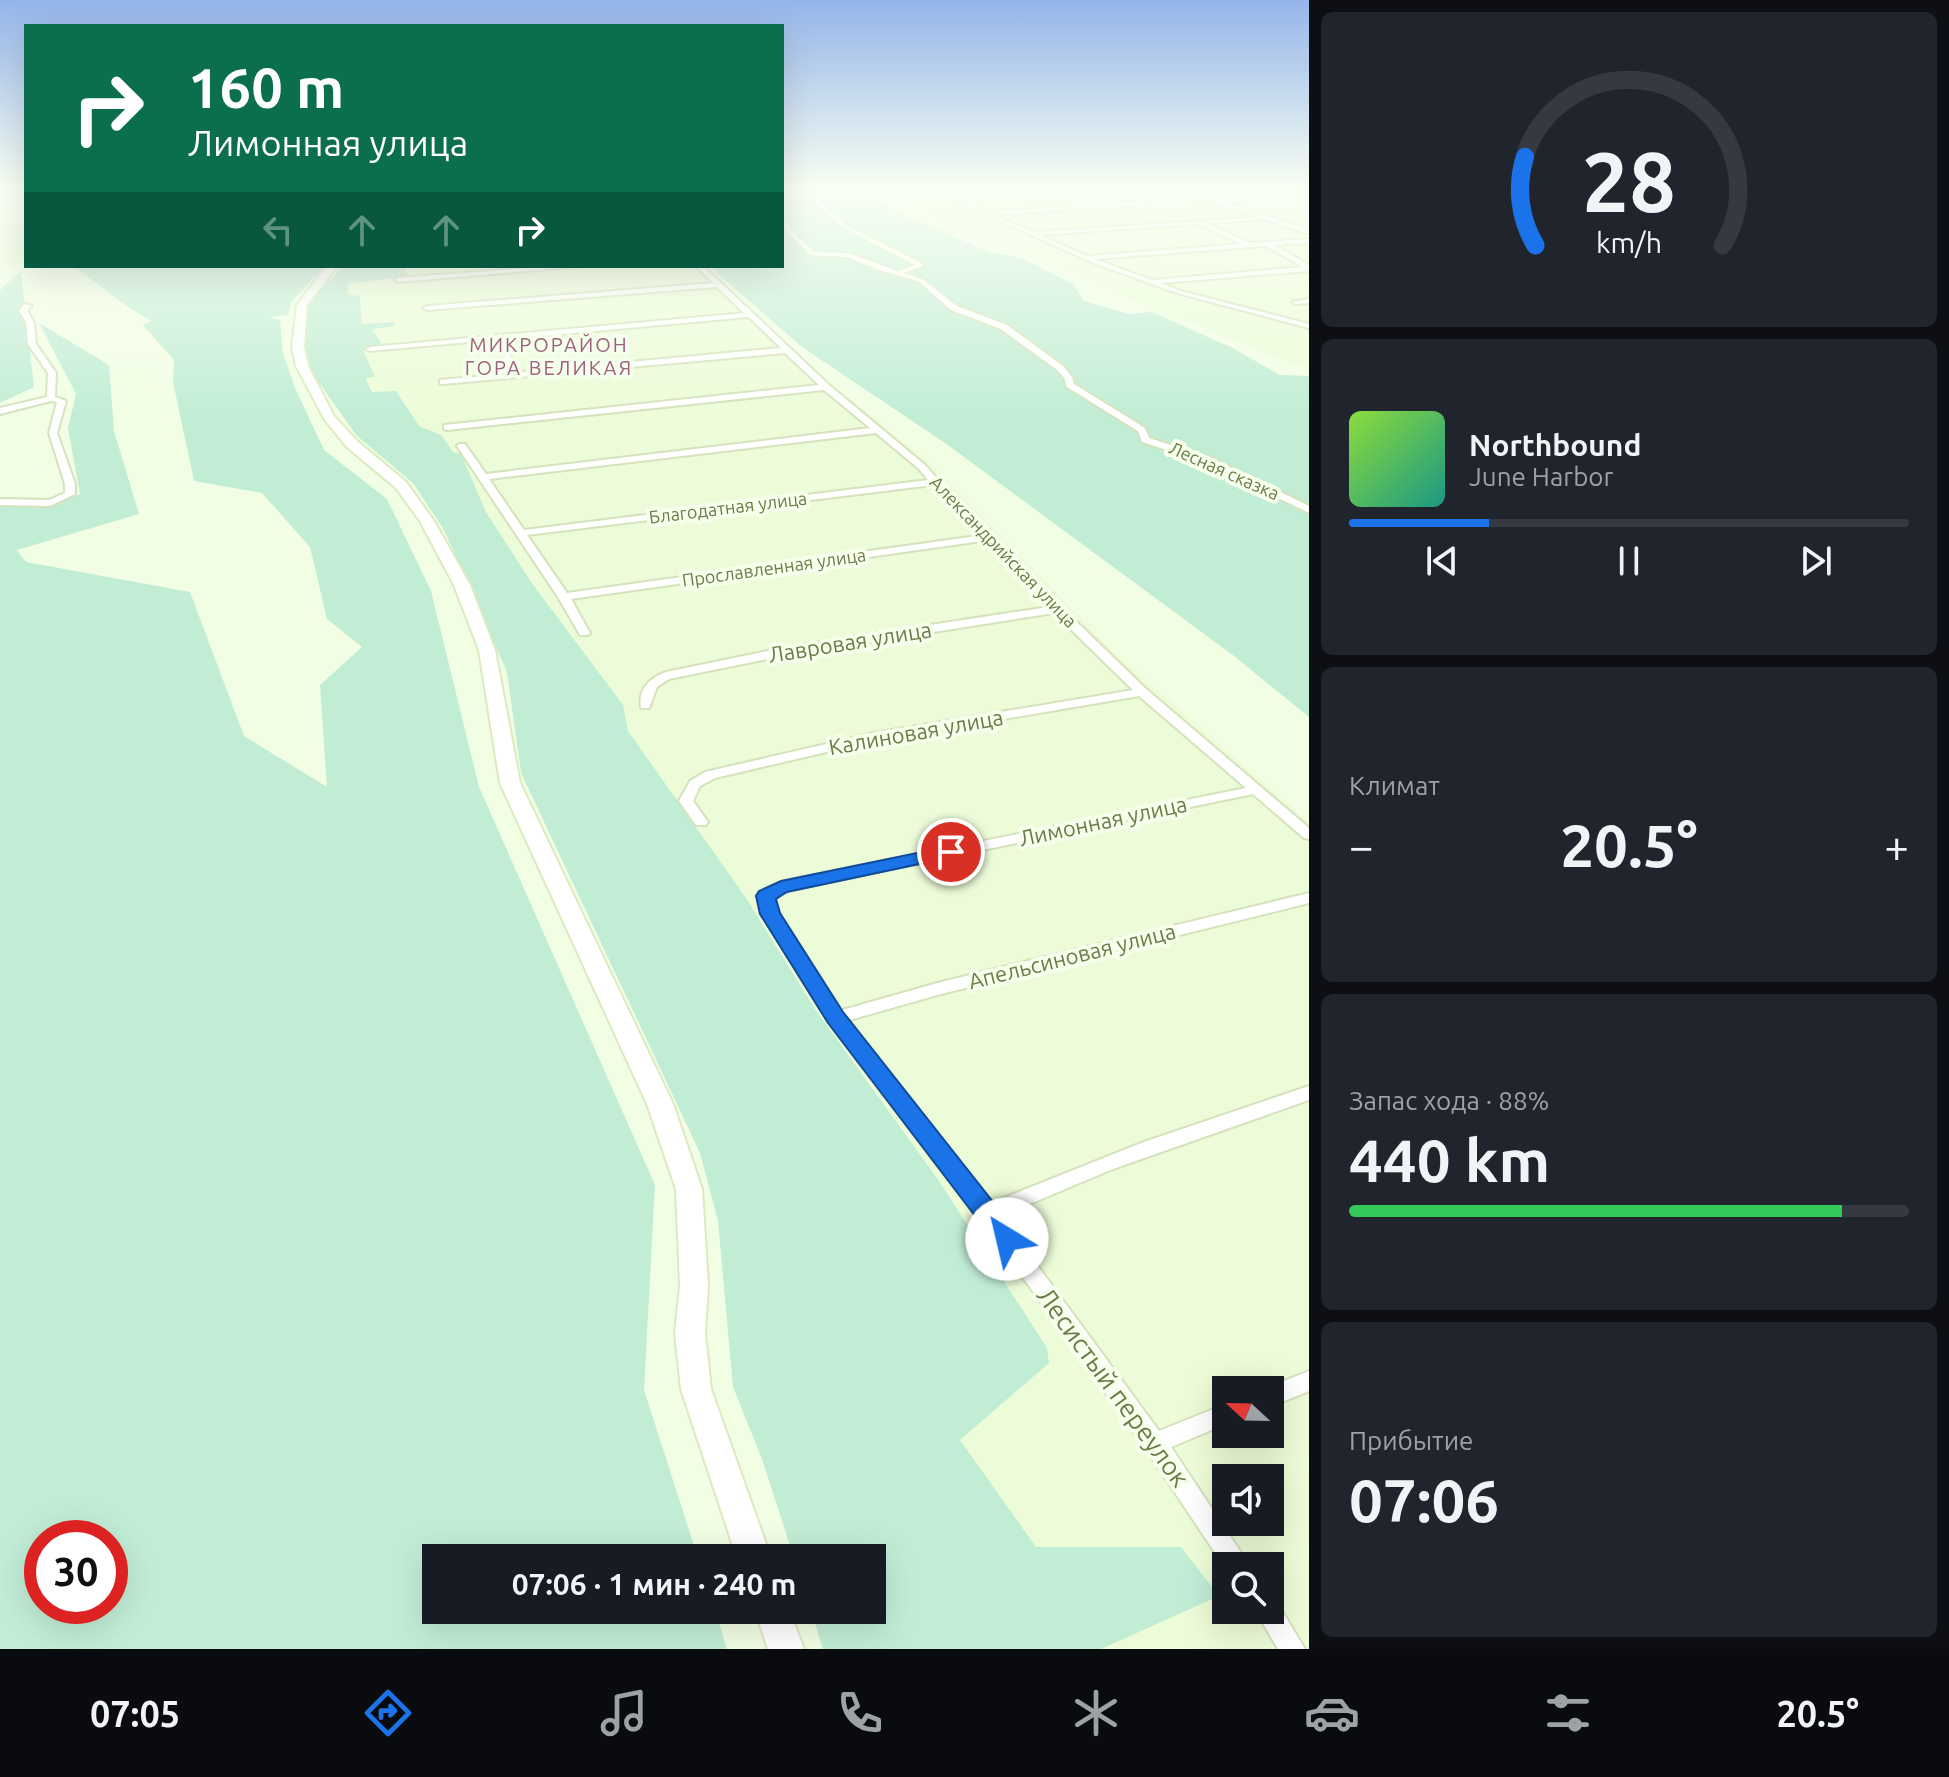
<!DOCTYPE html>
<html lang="ru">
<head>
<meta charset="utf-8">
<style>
  body { margin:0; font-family:Ubuntu,sans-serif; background:#20242c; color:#f1f3f6; height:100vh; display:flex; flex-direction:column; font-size:30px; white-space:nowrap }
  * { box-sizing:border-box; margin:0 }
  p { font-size:26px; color:#9ea1a6 }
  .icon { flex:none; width:44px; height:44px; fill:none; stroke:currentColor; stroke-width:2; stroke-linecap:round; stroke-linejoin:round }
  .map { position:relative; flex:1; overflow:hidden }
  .details { display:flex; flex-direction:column; gap:12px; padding:12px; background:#0d0f14; width:640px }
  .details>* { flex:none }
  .guide { position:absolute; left:24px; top:24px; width:760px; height:244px; border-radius:0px; box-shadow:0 8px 32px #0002; background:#0b6e4f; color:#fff; overflow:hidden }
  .needle { width:52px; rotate:292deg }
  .fabs { position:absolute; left:1212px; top:1376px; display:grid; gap:16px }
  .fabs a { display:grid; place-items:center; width:72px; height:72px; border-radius:0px; background:#171b24; box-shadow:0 8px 32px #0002; font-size:40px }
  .speed { position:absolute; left:24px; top:1520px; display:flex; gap:16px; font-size:40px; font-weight:700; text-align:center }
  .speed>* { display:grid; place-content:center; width:104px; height:104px; border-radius:50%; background:#171b24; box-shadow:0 8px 32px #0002; line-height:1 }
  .speed .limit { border:12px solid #d22; background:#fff; color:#111 }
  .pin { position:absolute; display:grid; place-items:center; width:68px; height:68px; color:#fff; margin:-34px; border:4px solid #fff; border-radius:50%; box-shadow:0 2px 8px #0007 }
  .me { position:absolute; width:88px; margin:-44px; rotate:324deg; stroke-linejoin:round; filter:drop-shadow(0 0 6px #0008) }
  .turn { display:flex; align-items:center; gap:28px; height:168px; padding:0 32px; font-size:36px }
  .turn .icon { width:104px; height:104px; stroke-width:2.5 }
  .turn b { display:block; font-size:56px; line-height:68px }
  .lanes { display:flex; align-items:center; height:76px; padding:0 32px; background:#0003; justify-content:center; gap:40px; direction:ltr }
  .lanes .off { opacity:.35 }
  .big { font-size:60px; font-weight:700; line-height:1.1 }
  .details .tile { flex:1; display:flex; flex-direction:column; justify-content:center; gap:12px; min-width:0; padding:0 28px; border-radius:12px; background:#20242c }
  .details .dial { align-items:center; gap:0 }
  .dial svg { height:208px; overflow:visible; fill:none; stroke:#363941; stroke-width:7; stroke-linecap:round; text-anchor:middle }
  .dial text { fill:#f1f3f6; stroke:none }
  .song { display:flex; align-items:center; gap:24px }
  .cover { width:96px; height:96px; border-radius:12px; background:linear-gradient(135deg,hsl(90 70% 55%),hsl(170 70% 35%)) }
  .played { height:8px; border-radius:4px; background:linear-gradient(90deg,#1a73e8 25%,#363941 25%) }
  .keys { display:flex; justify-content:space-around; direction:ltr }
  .heat { display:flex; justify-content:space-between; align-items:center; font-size:44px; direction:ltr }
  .charge { height:12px; border-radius:6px; background:linear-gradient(90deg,#34c759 88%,#363941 0) }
  .trip { position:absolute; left:422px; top:1544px; width:464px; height:80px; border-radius:0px; background:#171b24; box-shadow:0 8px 32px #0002; font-weight:700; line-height:80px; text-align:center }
  .tabs { display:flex; height:128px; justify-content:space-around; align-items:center; background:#090b0e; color:#9ea1a6 }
  .tabs .icon { width:56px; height:56px }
  .tabs .current { color:#1a73e8 }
  .tabs b { font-size:36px; color:#f1f3f6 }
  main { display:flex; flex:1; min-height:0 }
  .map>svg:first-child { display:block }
  .residential { fill:#ecfcd8; fill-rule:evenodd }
  .green { fill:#c1edd5; fill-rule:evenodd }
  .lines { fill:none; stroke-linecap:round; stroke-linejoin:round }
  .minor-casing { stroke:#d5e2bc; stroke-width:4 }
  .tertiary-casing { stroke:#d5e2bc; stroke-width:4 }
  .secondary-casing { stroke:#dcebbe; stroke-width:4 }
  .minor { fill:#fff; fill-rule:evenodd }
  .tertiary { fill:#fff; fill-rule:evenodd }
  .secondary { fill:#fff; fill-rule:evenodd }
  .route { fill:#1a73e8; stroke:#114b97; stroke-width:2 }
  .labels { text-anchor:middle; stroke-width:8; stroke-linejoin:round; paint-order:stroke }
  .far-street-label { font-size:18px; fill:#6e7a47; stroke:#f6ffec }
  .far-neighbourhood-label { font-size:20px; letter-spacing:2px; fill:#9e627e; stroke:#f6ffec }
  .street-label { font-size:22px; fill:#6e7a47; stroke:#f6ffec }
  .near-street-label { font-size:26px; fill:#6e7a47; stroke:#f6ffec }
</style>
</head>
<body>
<main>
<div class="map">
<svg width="1309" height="1649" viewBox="0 0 1309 1649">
  <rect width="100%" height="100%" fill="#f2fee4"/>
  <g class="residential">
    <polygon points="879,190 1309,190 1309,368 1289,363 983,239"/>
    <polygon points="0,226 26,227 26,261 8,270 0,270"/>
    <path d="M 341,266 L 705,266 L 800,359 L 931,464 L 1115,653 L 1309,822 L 1309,1649 L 907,1649 L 766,1236 L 416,431 L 342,359 ZM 1226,1390 L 1270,1390 L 1270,1434 L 1226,1434 ZM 1226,1478 L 1270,1478 L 1270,1522 L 1226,1522 ZM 1226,1566 L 1270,1566 L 1270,1610 L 1226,1610 Z"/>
  </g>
  <g class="green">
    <polygon points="782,190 860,190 898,212 989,252 1022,258 1073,284 1084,301 1129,314 1152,312 1233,348 1280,375 1309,376 1309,717 1234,656 945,443 802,347 709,266 782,266"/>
    <path d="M 73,266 L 325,266 L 292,301 L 288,315 L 268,317 L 280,320 L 283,353 L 295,388 L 324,450 L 387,499 L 431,591 L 479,787 L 655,1185 L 644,1390 L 698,1558 L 436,1558 L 436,1610 L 715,1610 L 727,1649 L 0,1649 L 0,500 L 53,505 L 80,494 L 68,428 L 76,394 L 39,323 L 109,365 L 114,431 L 139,514 L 17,550 L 26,562 L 190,592 L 244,736 L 327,787 L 320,685 L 362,647 L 327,619 L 310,547 L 262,493 L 194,481 L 173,382 L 174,360 L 143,325 L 152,321 C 123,306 100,285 73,266 ZM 42,1538 L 110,1538 L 110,1606 L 42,1606 Z"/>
    <polygon points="344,266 406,268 408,277 349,283 347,294 360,296 362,324 394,322 396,326 372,329 383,346 363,350 375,377 365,378 372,392 396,391 419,426 441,435 453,452 461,454 486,512 531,582 623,705 628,731 746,898 815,1009 939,1181 1047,1348 1049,1363 960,1440 1036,1547 1181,1547 1219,1596 1101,1649 823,1649 811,1610 872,1610 872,1558 794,1558 762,1459 733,1387 718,1221 700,1153 521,773 507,672 444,530 413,483 357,436 314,376 304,352 306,315 311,299"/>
    <polygon points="21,271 34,387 0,403 0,290"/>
  </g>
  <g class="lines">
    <g class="minor-casing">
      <g id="minor">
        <polygon points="12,190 18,190 0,207 0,202"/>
        <polygon points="802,190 808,190 846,225 923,264 923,266 903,273 922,279 957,306 1007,325 1063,366 1072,377 1074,384 1145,428 1149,438 1213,459 1309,506 1309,513 1207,463 1142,442 1138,431 1067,387 1064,378 1057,370 1001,329 951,310 918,281 879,270 847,257 810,255 782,226 782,220 814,252 848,253 897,271 915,265 842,227"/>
        <path d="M 930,190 L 937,190 L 991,214 L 994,211 L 1206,197 L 1309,201 L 1309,205 L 1206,201 L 994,215 L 1033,232 L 1262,217 L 1260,220 L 1206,223 L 1250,243 L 1309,239 L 1309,243 L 1274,245 L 1309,265 L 1309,271 L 1160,283 L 1181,291 L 1309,324 L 1309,328 L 1177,293 L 1094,263 ZM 1198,224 L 1242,244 L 1087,256 L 1039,235 ZM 1266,246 L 1303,267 L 1152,280 L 1094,259 Z"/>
        <polygon points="992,190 1015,190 952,196 949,194"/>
        <polygon points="1265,190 1272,190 1269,192"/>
        <polygon points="555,266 585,266 398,282 395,280 398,278"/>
        <path d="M 696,266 L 703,266 L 829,385 L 925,465 L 988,536 L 1146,689 L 1309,828 L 1309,839 L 1304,838 L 1253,794 L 785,891 L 774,898 L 778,914 L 839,1011 L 941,982 L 1309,893 L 1309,903 L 941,994 L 846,1021 L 991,1203 L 1141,1143 L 1309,1086 L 1309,1100 L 1113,1169 L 1001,1216 L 1159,1431 L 1226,1404 L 1226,1424 L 1171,1447 L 1250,1566 L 1226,1566 L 1226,1569 L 1147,1451 L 981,1219 L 829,1022 L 762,914 L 759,896 L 761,893 L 781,882 L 1246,788 L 1139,696 L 874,741 L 715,778 L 700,786 L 693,801 L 708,822 L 706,825 L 696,825 L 679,801 L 690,781 L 705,772 L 874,733 L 1133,690 L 1054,613 L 787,655 L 669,679 L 657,687 L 649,708 L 641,708 C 638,690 649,678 666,672 L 787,647 L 1048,607 L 982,541 L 571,599 L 590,633 L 588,635 L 580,635 L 558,597 L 457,446 L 459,444 L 465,444 L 486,474 L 870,428 L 824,390 L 447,430 L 444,429 L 444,425 L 819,385 L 785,353 L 443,384 L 440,384 L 440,380 L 515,373 L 491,340 L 370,351 L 366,349 L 370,347 L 744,313 L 717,287 L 427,310 L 423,308 L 427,306 L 713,283 ZM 749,317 L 781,348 L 522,372 L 498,340 ZM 876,433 L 919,469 L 928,480 L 524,530 L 489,479 ZM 933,485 L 977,536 L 567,593 L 527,535 Z"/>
        <polygon points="1309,299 1309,303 1296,304 1292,302"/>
        <polygon points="25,304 32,306 27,310 34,323 36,344 56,373 55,397 66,401 57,433 75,484 75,494 50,506 0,505 0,499 49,500 65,493 65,484 49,433 57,402 51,401 0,414 0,408 47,397 48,373 28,344 26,323 19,310"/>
        <polygon points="1309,1371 1309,1391 1270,1407 1270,1390 1262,1390"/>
        <polygon points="1270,1599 1276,1601 1305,1649 1278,1649 1255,1610 1270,1610"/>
      </g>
    </g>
    <g class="tertiary-casing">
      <polygon id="tertiary" points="1176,190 1186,190 1309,229 1309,234"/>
    </g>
    <g class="secondary-casing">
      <g id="secondary">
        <polygon points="327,266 337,266 307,305 304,347 308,366 334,416 357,441 406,482 434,521 470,585 495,650 520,783 673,1104 702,1189 708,1286 705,1333 711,1389 771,1558 737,1558 681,1389 675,1333 680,1286 676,1189 647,1104 500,783 479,650 454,585 420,521 396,488 347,447 325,420 296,366 292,347 297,305"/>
        <polygon points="755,1610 789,1610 804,1649 768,1649"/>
      </g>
    </g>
    <use href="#minor" class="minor"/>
    <use href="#tertiary" class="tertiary"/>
    <use href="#secondary" class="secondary"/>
  </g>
  <linearGradient id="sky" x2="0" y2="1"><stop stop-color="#94b5e9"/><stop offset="0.45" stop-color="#f9fff3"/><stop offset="1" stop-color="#f9fff3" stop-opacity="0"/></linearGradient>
  <rect width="1309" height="420" fill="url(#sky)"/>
  <polygon class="route" points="951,846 960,852 957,856 787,892 776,899 780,913 843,1012 1016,1231 1019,1239 1016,1246 1007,1250 998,1246 828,1023 760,914 756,896 759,891 781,881"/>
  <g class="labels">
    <g class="far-street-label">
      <text transform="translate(1224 471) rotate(24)" y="6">Лесная сказка</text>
      <text transform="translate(728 508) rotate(-7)" y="6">Благодатная улица</text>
      <text transform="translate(1003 552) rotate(46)" y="6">Александрийская улица</text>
      <text transform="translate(774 568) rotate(-8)" y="6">Прославленная улица</text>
    </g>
    <g class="far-neighbourhood-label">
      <text x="549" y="352">МИКРОРАЙОН<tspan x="549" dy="23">ГОРА ВЕЛИКАЯ</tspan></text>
    </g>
    <g class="street-label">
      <text transform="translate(850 642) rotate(-9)" y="8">Лавровая улица</text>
      <text transform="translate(916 732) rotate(-10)" y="8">Калиновая улица</text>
      <text transform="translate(1103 821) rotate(-12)" y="8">Лимонная улица</text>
      <text transform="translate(1072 956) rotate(-14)" y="8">Апельсиновая улица</text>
    </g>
    <g class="near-street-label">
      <text transform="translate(1113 1387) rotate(54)" y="9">Лесистый переулок</text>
    </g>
  </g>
</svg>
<div class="fabs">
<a><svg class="needle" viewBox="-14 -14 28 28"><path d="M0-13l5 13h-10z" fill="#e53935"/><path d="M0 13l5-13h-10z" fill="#9ea1a6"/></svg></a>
<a><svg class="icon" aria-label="sound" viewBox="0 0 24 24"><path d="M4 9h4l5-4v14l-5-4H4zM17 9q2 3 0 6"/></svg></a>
<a><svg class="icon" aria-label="search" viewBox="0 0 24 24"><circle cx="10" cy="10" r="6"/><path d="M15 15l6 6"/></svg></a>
</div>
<div class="speed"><div class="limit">30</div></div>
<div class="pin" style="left:951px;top:852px;background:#d93025"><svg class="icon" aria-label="arrive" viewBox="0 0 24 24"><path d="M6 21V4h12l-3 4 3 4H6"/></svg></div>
<svg class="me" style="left:1007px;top:1239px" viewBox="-20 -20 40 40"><circle r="19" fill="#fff"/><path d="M0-13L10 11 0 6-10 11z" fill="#1a73e8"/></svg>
<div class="trip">07:06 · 1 мин · 240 m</div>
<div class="guide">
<div class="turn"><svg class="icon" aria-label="right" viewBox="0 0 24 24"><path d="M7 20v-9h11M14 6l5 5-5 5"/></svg><div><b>160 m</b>Лимонная улица</div></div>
<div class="lanes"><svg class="icon off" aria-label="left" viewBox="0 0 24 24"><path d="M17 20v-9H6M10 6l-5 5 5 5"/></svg><svg class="icon off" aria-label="ahead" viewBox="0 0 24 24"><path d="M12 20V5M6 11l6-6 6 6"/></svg><svg class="icon off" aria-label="ahead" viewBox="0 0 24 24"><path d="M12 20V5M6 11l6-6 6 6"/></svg><svg class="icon" aria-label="right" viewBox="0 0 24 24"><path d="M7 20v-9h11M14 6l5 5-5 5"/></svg></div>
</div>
</div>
<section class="details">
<div class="tile dial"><svg viewBox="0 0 100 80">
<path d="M14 69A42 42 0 1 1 86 69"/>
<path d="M14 69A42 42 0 0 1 10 35" stroke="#1a73e8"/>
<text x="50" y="56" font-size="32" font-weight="700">28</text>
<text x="50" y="72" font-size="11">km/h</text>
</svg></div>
<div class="tile">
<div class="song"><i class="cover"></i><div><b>Northbound</b><p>June Harbor</p></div></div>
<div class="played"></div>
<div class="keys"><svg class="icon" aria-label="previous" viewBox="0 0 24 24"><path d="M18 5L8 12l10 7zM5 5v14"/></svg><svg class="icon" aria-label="pause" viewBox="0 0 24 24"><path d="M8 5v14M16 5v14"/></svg><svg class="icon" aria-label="next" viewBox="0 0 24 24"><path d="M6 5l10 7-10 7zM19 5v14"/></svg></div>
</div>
<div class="tile"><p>Климат</p>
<div class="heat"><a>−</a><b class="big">20.5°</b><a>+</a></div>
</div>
<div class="tile"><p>Запас хода · 88%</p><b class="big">440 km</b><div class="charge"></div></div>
<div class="tile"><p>Прибытие</p><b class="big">07:06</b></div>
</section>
</main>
<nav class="tabs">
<b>07:05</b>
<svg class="icon current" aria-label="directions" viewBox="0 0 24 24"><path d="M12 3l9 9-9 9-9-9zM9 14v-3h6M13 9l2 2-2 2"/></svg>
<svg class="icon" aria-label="music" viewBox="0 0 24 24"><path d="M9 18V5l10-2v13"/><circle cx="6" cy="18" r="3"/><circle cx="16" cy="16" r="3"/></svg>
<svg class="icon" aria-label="phone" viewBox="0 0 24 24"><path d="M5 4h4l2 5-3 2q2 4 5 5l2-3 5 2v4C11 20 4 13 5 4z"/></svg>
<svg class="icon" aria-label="climate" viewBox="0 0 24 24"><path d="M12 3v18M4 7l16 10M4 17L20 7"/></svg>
<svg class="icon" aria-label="car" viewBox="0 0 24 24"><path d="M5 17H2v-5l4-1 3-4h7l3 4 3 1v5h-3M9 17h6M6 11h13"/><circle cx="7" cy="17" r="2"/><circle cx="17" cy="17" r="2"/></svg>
<svg class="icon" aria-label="filters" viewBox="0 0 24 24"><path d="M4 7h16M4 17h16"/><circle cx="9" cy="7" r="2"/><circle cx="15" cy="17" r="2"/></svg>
<b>20.5°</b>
</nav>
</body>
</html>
